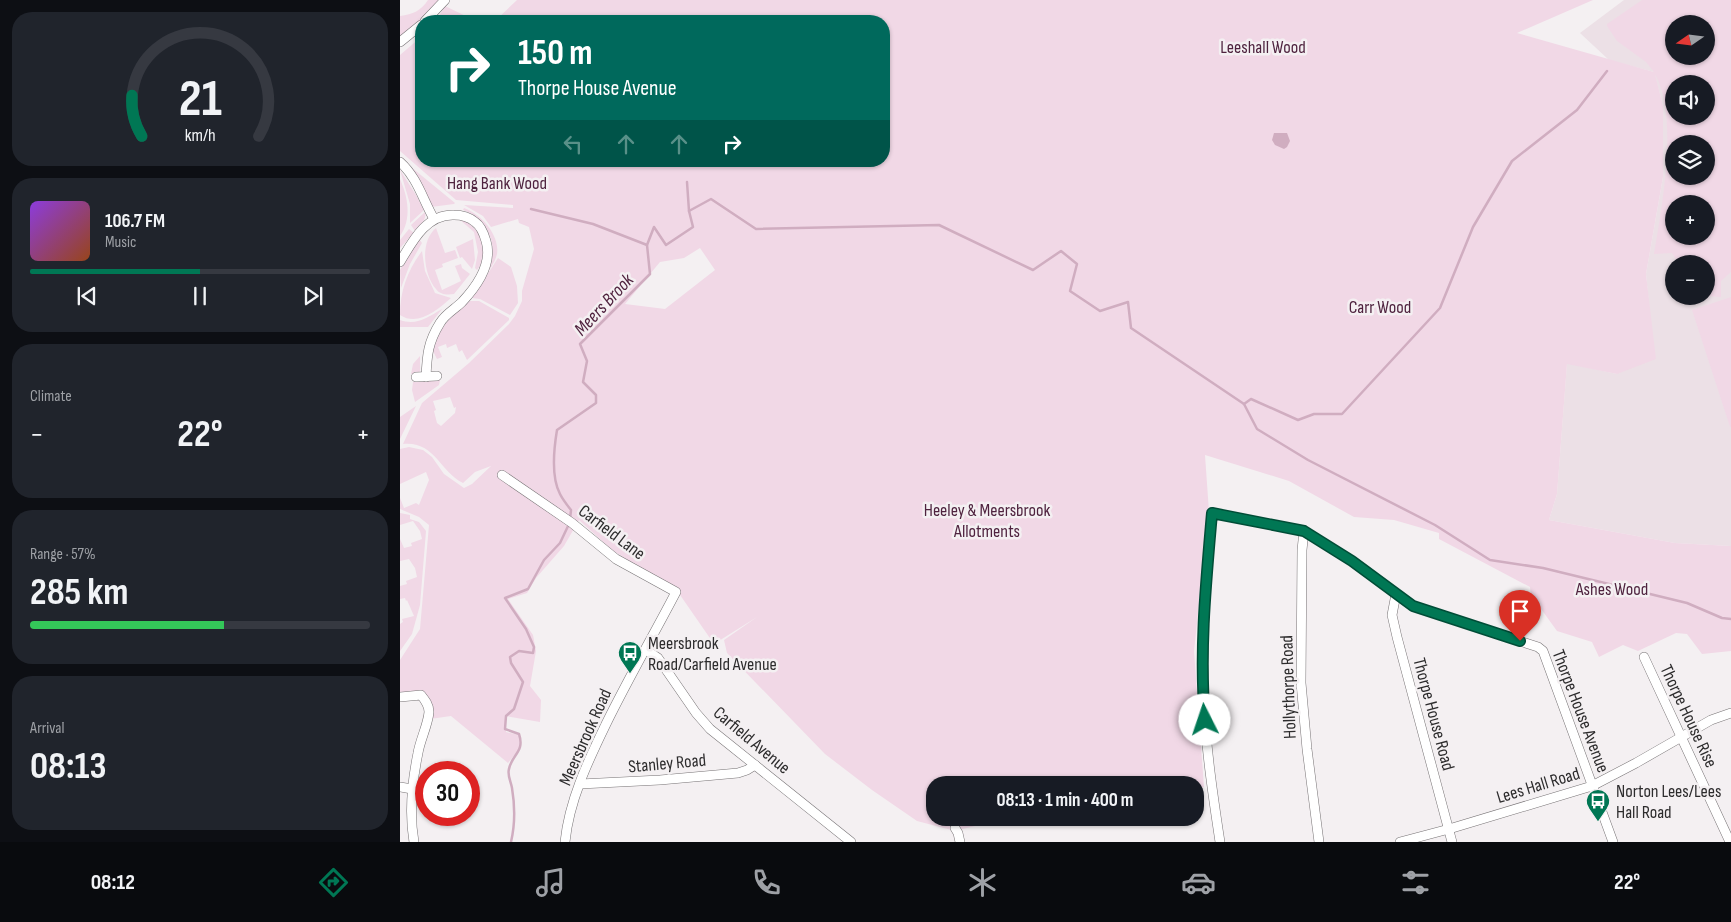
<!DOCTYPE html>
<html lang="en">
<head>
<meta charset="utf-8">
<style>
  body { margin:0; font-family:"Sofia Sans Condensed",sans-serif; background:#20242c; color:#f1f3f6; height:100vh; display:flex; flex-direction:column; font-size:19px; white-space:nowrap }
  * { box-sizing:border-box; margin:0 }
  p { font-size:16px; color:#9ea1a6 }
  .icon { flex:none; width:28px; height:28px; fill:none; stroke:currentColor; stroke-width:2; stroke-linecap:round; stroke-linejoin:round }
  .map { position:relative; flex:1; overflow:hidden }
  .details { display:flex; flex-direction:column; gap:12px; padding:12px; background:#0d0f14; width:400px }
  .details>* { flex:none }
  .banner { position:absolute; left:15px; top:15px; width:475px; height:152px; border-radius:20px; box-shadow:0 1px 4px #0004; background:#00695c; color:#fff; overflow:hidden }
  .needle { width:32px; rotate:256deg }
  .tools { position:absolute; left:1265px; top:15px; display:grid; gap:10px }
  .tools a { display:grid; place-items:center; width:50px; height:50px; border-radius:50%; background:#171b24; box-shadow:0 1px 4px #0004; font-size:25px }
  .speed { position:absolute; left:15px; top:761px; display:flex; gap:10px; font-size:25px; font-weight:700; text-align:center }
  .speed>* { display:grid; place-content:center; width:65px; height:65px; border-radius:50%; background:#171b24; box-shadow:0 1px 4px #0004; line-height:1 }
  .speed .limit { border:8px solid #d22; background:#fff; color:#111 }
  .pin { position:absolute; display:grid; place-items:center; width:42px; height:42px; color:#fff; margin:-51px -21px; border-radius:50% 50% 50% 0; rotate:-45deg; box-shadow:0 0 5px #0007 }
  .pin .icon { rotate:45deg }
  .me { position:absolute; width:55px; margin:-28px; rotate:356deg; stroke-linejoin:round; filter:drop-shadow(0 0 4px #0008) }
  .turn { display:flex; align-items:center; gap:18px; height:105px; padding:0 20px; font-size:22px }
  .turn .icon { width:65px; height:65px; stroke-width:2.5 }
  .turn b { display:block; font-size:35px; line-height:42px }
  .lanes { display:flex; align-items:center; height:48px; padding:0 20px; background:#0003; justify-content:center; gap:25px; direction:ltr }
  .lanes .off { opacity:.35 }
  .big { font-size:38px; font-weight:700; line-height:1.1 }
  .details .card { flex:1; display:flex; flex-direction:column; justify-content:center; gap:8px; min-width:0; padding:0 18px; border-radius:20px; background:#20242c }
  .details .dial { align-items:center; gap:0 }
  .dial svg { height:130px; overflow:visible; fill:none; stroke:#363941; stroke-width:7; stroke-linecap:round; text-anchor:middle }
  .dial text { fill:#f1f3f6; stroke:none }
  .song { display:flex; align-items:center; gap:15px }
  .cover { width:60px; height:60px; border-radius:8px; background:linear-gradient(135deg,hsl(270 70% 55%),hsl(20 70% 35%)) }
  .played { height:5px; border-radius:2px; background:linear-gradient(90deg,#007754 50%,#363941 50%) }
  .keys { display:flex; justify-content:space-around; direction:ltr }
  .heat { display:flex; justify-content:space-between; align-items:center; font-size:28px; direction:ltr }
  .charge { height:8px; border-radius:4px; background:linear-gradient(90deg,#34c759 57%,#363941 0) }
  .trip { position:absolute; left:526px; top:776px; width:278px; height:50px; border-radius:20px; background:#171b24; box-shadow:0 1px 4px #0004; font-weight:700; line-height:50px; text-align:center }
  .menu { display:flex; height:80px; justify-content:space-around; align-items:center; background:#090b0e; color:#9ea1a6 }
  .menu .icon { width:35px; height:35px }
  .menu .current { color:#007754 }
  .menu b { font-size:22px; color:#f1f3f6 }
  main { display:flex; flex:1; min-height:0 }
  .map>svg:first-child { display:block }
  .built { fill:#ece0e6; fill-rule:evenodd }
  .green { fill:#f1d8e6; fill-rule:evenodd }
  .water { fill:#d0adc0 }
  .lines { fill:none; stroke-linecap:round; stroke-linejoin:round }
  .stream { stroke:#d0adc0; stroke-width:2.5 }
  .street-casing { stroke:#777375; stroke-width:10 }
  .street { stroke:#fff; stroke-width:9 }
  .route-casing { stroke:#004d37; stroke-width:12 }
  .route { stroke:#007754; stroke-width:9 }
  .labels { text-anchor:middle; stroke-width:5; stroke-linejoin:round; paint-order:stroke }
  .park-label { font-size:18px; fill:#4f233f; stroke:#f4f0f2 }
  .street-label { font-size:18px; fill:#2d2c2d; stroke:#f4f0f2 }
  .poi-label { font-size:18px; fill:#2d2c2d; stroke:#f4f0f2; text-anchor:start }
  .water-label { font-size:19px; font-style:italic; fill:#50233f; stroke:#f4f0f2 }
</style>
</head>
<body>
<main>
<section class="details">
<div class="card dial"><svg viewBox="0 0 100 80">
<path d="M14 69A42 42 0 1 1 86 69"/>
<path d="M14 69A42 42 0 0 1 8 44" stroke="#007754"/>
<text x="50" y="56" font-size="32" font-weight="700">21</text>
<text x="50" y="72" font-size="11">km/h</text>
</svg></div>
<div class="card">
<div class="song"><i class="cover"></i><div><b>106.7 FM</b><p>Music</p></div></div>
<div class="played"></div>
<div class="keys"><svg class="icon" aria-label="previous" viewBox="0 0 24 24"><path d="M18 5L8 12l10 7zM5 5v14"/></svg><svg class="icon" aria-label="pause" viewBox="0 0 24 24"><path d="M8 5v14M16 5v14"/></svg><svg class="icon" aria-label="next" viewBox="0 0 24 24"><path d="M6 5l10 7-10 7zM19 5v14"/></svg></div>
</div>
<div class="card"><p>Climate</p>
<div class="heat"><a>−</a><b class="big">22°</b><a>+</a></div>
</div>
<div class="card"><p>Range · 57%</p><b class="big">285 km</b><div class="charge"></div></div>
<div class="card"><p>Arrival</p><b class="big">08:13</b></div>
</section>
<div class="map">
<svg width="1331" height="842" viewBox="0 0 1331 842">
  <rect width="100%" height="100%" fill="#f4f0f2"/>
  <path class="built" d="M 1224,0 L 1331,0 L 1331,546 L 1275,543 L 1149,520 L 1157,494 L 1167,363 L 1217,374 L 1250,314 L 1246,274 L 1263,177 L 1263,106 L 1254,72 L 1209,60 L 1180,33 ZM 1274,24 L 1306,24 L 1306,56 L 1274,56 ZM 1274,84 L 1306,84 L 1306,116 L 1274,116 ZM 1274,144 L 1306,144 L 1306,176 L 1274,176 ZM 1274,204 L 1306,204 L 1306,236 L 1274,236 ZM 1274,264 L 1306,264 L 1306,296 L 1274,296 Z"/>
  <g class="green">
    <path d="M 28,0 L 40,0 L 26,17 L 0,37 L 0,16 C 13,14 21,11 28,0 Z"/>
    <path d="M 117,0 L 1193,0 L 1117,33 L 1254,72 L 1246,62 L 1217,41 L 1207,26 L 1207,24 L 1242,0 L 1331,0 L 1331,272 L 1321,281 L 1321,297 L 1306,296 L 1306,264 L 1279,264 L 1272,253 L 1254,254 C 1262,206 1279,118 1255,74 L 1263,106 L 1263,177 L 1246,274 L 1256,359 L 1217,374 L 1167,364 L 1157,494 L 1149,520 L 1275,543 L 1331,546 L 1331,651 L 1302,654 L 1287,634 L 1276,633 L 1238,651 L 1223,645 L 1199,657 L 1192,642 L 1157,631 L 1131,595 L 1130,587 L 1039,539 L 1039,533 L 994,520 L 954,517 L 889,481 L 805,455 L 809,512 L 794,651 L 804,787 L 795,789 L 795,785 L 535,785 L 535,818 L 607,818 L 555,831 L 517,821 L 472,790 L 425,754 L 327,653 L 324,640 L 357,617 L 314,644 L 278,592 L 212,550 L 179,520 L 164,546 L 136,578 L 127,593 L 108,599 L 133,635 L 136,651 L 130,686 L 141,700 L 140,722 L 105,716 L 106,732 L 119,735 L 120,748 L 108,763 L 51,716 L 30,719 L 22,693 L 0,695 L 0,660 L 20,629 L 29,525 L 19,517 L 0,509 L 0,498 L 4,508 L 16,503 L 19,505 L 29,480 L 26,472 L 0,484 L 0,449 L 9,447 L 23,450 L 32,457 L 44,474 L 64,488 L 72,484 L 91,466 L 75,472 L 63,483 C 39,471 35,441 3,444 L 22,403 L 69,363 L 109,324 L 115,316 L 122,301 L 122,291 L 134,249 L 129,227 L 119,223 L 118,219 L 91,227 L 83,216 L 64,205 L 113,208 L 113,205 L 56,200 L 0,151 L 0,55 L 21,37 L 21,161 L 484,161 L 484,21 L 36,21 L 45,6 L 76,21 L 97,19 ZM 1274,24 L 1306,24 L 1306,56 L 1274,56 ZM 1274,84 L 1306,84 L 1306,116 L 1274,116 ZM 1274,144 L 1306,144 L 1306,176 L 1274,176 ZM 1274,204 L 1306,204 L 1306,236 L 1274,236 ZM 300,248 L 315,270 L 265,309 L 225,304 L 260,262 L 284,258 ZM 50,397 L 54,408 L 56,407 L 55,413 L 41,426 L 37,423 L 34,411 L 36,410 L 33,401 Z"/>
    <polygon points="0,158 55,203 54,204 31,207"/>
    <polygon points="0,170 16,195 24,210 10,223 10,204"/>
    <path d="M 0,179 C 8,197 12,219 0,236 Z"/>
    <path d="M 64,208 C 81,214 100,235 97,254 C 95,263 88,272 83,279 C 86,272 90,265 92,257 C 96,237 81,216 63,210 Z"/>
    <path d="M 25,212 C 27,220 20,225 15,231 L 11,225 Z"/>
    <path d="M 59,219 C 80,224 93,252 77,270 L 75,268 L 78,252 L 74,232 Z"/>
    <path d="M 36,228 L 45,253 L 55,250 L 58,258 L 42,264 L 43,267 L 35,270 L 42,290 L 61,281 L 55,266 L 61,264 L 62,268 L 70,274 L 54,294 C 48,295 40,295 36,289 C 23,274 20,241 36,228 Z"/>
    <polygon points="9,229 14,233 0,248 0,240"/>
    <polygon points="19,239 22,243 10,264 1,288 0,270"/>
    <polygon points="73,239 75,260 72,269 62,257 60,258 56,247"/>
    <path d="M 22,251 L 25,271 L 35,293 L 51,298 C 37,310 18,327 0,315 C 0,290 8,270 22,251 Z"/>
    <polygon points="98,258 111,267 117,286 118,303 110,315 80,299 72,298"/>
    <polygon points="1331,297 1331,427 1330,427 1292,310"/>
    <path d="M 70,301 L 79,301 L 109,318 L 109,320 L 67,360 L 62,350 L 59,352 L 56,344 L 47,348 L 46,344 L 38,347 L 42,357 L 37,359 L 32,349 C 40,329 51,313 70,301 Z"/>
    <path d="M 42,309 L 28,327 L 0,327 L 0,320 C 17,326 28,317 42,309 Z"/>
    <polygon points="20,356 20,371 18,373 11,374 13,364"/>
    <polygon points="40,380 39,385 15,402 12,390 13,382"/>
    <polygon points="16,406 0,439 0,417"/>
    <polygon points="0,513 10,515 10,519 19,522 26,531 20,605 12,634 0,651 0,624 3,622 2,619 14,616 7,600 6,601 5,598 0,599 0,586 7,584 6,581 17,577 15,568 9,559 0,561 0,539 4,548 12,546 11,543 22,539 20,531 13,521 0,525"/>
  </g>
  <polygon class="water" points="874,133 887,133 890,141 887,147 884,149 875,145 872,140"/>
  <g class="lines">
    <g class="stream">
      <polyline points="131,209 193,224 247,245"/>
      <polyline points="289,211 311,199 356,229 539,225 633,270 661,251 677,264 670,291 700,311 728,302 731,328 844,404 857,429 908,460 1035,525 1090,560 1143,568 1287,603 1322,618 1331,619"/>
      <polyline points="844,404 851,399 898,420 914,414 942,414 1040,308 1073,227 1112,161 1177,110 1207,71"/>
      <path d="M 170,519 L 171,510 C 167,505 163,500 160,494 C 151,477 154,448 157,430 L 196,403 L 196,395 L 183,382 L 187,361 L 180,344 L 250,274 L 247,245 L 254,227 L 266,245 L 293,227 L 289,211 L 287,182"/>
      <path d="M 111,842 C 115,825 115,806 112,788 C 111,782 107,775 109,769 C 112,754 125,752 119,734 L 105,729 L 106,716 L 114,709 L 123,682 L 111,663 L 110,657 L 119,651 L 133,653 L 134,647 L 126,629 L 105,598 L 128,589 L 144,560 L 160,543 L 169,524"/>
    </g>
    <g class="street-casing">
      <g id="street">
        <polyline points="25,21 45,0"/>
        <polyline points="0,42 21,25"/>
        <path d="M 0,162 C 17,177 23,200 34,219"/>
        <path d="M 0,262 C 12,242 26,214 54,215 C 62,215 69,217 75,222 C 81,226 84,234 86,241 C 93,264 77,286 62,302 C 55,309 45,314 40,323 C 28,342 27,355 26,377"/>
        <polyline points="16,377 37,376"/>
        <path d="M 102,475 L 172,523 L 216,559 L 276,592 C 253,636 228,679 206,724 C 188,761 169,801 165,842"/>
        <polyline points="904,531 902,550 901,683 907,749 919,842"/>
        <polyline points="996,594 992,615 997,637 1052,842"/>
        <polyline points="246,650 258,658 296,713 310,729 451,842"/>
        <polyline points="1244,657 1330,842"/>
        <path d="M 0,697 L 21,695 C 25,700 29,705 29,712 C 28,725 20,740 18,753 C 12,782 9,813 14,842"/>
        <polyline points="180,784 260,780 338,773 347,770 355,765"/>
        <polyline points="0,787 12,789"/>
        <polyline points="555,828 558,833 560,842"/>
        <path d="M 820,842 C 813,796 806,749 804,703 C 801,639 806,576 812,513 L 904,531 L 952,561 L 1013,606 L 1138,647 L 1143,651 L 1213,842"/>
        <polyline points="1000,842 1049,829 1192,786 1236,763 1311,720 1331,713"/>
      </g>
    </g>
    <use href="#street" class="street"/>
  </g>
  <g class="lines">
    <g class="route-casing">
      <path id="route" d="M 805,720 C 799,652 806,582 812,513 L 904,531 L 952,561 L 1013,606 L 1120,641"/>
    </g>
    <use href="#route" class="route"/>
  </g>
  <defs>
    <g id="bus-pin" transform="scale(1.25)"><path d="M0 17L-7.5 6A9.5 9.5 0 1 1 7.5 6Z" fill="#007754" stroke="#f4f0f2"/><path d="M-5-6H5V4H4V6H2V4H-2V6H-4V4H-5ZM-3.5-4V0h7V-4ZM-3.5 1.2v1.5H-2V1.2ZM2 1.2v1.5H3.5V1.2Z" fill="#fff"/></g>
  </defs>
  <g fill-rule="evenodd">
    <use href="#bus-pin" x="230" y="653"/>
    <use href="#bus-pin" x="1198" y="801"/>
  </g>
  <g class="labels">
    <g class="park-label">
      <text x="863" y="53">Leeshall Wood</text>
      <text x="97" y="189">Hang Bank Wood</text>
      <text x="980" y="313">Carr Wood</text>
      <text x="587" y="516">Heeley &amp; Meersbrook<tspan x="587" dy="21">Allotments</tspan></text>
      <text x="1212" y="595">Ashes Wood</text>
    </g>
    <g class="street-label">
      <text transform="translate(212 532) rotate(37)" y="6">Carfield Lane</text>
      <text transform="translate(888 687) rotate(-92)" y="6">Hollythorpe Road</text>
      <text transform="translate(1181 711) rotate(69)" y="6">Thorpe House Avenue</text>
      <text transform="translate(1034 714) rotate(75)" y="6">Thorpe House Road</text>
      <text transform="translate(1289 716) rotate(65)" y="6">Thorpe House Rise</text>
      <text transform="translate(185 737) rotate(-66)" y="6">Meersbrook Road</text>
      <text transform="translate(352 740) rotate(40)" y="6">Carfield Avenue</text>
      <text transform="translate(267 763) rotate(-5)" y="6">Stanley Road</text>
      <text transform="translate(1138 785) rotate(-17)" y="6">Lees Hall Road</text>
    </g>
    <g class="poi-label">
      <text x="248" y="649">Meersbrook<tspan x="248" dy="21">Road/Carfield Avenue</tspan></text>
      <text x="1216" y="797">Norton Lees/Lees<tspan x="1216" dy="21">Hall Road</tspan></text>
    </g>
    <g class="water-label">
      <text transform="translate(203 304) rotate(-47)" y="7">Meers Brook</text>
    </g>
  </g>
</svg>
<div class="tools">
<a><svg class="needle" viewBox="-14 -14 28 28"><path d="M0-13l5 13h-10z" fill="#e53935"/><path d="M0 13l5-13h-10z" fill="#9ea1a6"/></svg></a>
<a><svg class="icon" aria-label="sound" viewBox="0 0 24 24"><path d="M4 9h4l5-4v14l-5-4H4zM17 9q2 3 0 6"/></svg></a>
<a><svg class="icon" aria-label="layers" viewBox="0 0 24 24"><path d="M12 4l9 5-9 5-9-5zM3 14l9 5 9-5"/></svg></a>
<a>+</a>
<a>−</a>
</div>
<div class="speed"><div class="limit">30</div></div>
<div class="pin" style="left:1120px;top:641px;background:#d93025"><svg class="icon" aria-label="arrive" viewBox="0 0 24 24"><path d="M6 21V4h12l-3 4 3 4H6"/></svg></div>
<svg class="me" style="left:805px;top:720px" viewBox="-20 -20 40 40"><circle r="19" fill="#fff"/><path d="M0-13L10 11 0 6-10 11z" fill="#007754"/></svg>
<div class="trip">08:13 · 1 min · 400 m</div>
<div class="banner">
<div class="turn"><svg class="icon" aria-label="right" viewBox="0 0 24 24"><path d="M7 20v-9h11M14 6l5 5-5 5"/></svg><div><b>150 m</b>Thorpe House Avenue</div></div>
<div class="lanes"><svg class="icon off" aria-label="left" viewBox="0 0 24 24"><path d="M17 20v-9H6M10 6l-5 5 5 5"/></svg><svg class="icon off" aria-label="ahead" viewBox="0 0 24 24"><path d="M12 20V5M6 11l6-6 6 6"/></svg><svg class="icon off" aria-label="ahead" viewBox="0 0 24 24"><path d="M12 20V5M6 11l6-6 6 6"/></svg><svg class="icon" aria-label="right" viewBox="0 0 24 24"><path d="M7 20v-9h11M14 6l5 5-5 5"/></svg></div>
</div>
</div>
</main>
<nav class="menu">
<b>08:12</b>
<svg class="icon current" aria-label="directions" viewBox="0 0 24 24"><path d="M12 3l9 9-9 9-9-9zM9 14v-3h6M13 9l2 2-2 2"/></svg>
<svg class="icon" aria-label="music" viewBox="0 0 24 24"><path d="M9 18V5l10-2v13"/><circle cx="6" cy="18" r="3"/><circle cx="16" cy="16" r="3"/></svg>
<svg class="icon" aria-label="phone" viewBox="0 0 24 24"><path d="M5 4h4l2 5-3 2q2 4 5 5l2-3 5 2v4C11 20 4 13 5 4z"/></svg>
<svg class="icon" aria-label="climate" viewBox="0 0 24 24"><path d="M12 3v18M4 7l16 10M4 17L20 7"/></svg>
<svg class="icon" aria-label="car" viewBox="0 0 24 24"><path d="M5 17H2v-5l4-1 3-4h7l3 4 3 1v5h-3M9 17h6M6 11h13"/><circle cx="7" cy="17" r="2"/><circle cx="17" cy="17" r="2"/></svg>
<svg class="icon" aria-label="filters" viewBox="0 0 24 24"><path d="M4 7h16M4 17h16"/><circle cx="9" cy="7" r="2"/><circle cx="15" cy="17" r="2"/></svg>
<b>22°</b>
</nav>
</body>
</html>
